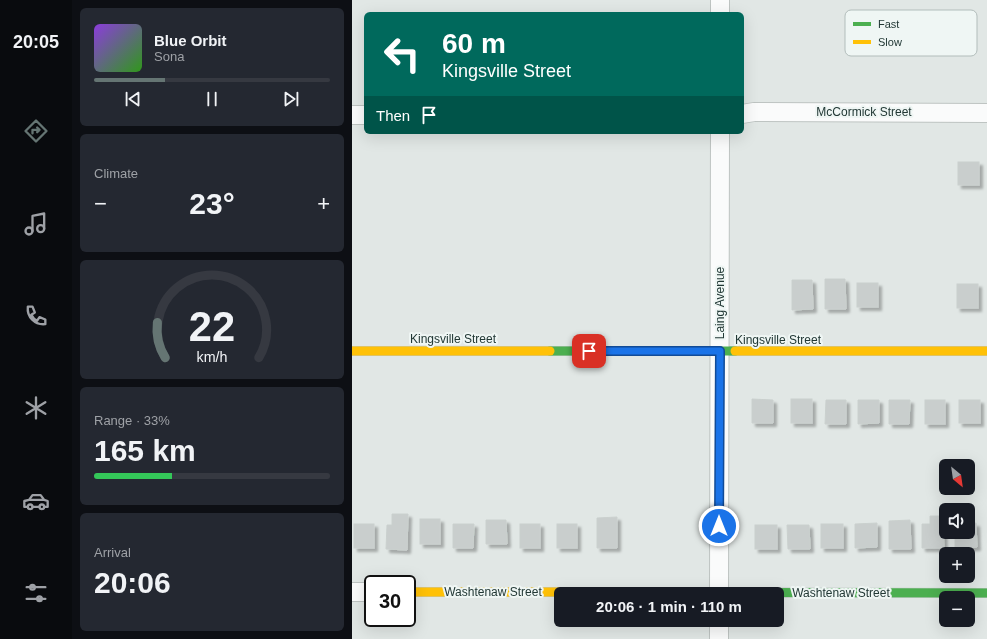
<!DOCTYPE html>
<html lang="en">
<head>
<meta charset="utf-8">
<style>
  body { margin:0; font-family:Arial,sans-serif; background:#242831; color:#f1f3f6; height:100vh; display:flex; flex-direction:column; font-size:15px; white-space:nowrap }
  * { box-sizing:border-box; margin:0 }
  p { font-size:13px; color:#9ea1a6 }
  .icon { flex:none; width:22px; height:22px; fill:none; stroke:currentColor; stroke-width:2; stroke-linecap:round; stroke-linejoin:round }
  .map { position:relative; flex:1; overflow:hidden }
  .panel { display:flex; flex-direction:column; gap:8px; padding:8px; background:#0d0f14; width:280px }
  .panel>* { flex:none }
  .hud { position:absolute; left:12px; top:12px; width:380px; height:122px; border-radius:6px; box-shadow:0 4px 16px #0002; background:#00695c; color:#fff; overflow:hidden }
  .needle { width:26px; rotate:151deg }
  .controls { position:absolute; left:587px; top:459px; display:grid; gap:8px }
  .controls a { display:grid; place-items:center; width:36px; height:36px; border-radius:6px; background:#171b24; box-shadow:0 4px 16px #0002; font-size:20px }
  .speed { position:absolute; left:12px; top:575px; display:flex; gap:8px; font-size:20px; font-weight:700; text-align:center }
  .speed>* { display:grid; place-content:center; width:52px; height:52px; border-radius:50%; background:#171b24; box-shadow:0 4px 16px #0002; line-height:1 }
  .speed .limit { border:2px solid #111; border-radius:6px; background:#fff; color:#111 }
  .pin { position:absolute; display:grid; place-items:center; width:34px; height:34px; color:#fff; margin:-17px; border-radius:8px; box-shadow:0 2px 6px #0006 }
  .me { position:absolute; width:44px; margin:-22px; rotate:0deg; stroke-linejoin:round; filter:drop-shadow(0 0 3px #0008) }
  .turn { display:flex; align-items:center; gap:14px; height:84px; padding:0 12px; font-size:18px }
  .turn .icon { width:52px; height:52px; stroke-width:2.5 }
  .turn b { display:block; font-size:28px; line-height:34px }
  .then { display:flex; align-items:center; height:38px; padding:0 12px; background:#0003; gap:8px; font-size:15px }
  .big { font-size:30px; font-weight:800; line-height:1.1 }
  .panel .widget { flex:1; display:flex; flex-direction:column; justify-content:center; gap:6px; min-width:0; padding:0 14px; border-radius:6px; background:#242831 }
  .panel .dial { align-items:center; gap:0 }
  .dial svg { height:104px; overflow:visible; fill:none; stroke:#363941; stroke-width:7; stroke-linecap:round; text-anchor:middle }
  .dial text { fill:#f1f3f6; stroke:none }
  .song { display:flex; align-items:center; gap:12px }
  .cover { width:48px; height:48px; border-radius:6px; background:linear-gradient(135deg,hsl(270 70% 55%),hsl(110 70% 35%)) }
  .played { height:4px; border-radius:2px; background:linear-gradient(90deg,#657573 30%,#363941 30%) }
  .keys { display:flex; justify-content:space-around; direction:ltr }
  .heat { display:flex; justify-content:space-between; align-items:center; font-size:22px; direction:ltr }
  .charge { height:6px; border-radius:3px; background:linear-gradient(90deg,#34c759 33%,#363941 0) }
  .trip { position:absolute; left:202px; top:587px; width:230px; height:40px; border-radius:6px; background:#171b24; box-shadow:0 4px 16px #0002; font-weight:800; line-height:40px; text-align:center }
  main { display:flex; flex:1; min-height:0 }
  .tabs { display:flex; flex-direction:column; width:72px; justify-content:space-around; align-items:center; background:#090b0e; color:#9ea1a6 }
  .tabs .icon { width:28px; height:28px }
  .tabs .on { color:#657573 }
  .tabs b { font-size:18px; color:#f1f3f6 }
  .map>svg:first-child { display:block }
  .building { fill:#c9cecd; stroke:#cad0ce; filter:url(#shadow) }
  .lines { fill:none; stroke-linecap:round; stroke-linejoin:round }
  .street-casing { stroke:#bec4c2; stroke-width:20 }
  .fast-casing { stroke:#bec5c3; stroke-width:10 }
  .slow-casing { stroke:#bec5c3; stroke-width:10 }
  .street { stroke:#fafbfb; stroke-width:18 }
  .fast { stroke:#4caf50; stroke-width:9 }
  .slow { stroke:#ffc107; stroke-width:9 }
  .route-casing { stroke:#114b97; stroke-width:10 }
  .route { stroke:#1a73e8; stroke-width:7 }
  .labels { text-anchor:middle; stroke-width:4; stroke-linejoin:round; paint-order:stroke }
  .street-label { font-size:12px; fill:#223835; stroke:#eff6f4 }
  .key { fill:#eff6f4; stroke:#b2bdbb; stroke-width:1 }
  .key-label { font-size:11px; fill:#223835 }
</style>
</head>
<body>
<main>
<nav class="tabs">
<b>20:05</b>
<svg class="icon on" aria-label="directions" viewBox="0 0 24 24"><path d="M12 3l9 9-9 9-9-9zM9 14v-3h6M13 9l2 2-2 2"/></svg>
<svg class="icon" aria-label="music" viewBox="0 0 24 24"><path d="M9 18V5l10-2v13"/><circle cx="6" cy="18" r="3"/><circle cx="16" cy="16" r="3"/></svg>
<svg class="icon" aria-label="phone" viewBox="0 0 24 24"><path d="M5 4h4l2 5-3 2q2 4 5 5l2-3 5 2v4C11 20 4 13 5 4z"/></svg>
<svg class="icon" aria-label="climate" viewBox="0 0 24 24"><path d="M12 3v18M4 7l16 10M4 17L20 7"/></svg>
<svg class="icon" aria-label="car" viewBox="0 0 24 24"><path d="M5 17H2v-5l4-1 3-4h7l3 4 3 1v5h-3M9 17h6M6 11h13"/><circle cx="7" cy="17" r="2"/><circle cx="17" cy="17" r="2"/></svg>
<svg class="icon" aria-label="filters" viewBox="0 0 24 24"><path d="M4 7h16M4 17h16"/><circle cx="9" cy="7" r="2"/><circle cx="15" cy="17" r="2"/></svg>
</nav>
<section class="panel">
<div class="widget">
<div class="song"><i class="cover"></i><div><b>Blue Orbit</b><p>Sona</p></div></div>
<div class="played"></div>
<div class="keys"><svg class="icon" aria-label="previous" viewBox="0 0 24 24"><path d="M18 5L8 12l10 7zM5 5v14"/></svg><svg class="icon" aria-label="pause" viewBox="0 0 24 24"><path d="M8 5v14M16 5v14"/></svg><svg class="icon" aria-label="next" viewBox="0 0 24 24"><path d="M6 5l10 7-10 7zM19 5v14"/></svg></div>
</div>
<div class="widget"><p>Climate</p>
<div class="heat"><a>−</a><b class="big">23°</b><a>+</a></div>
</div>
<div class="widget dial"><svg viewBox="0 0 100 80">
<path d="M14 69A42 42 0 1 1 86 69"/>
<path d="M14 69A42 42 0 0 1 8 42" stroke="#657573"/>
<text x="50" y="56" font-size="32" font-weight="700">22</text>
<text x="50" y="72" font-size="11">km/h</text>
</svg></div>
<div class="widget"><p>Range · 33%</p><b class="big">165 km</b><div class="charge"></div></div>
<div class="widget"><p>Arrival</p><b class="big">20:06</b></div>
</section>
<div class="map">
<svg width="635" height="639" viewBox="0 0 635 639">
  <defs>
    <filter id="shadow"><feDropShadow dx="3.5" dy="3.5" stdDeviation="1" flood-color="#0004"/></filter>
  </defs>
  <rect width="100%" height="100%" fill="#e1e7e5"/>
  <g class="building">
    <rect x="606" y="162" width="21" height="23"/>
    <polygon points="473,279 493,279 494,309 473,309"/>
    <polygon points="440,280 460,280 461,309 440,310"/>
    <rect x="505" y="283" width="21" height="24"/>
    <rect x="605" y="284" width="21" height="24"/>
    <polygon points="400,399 421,400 421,423 400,423"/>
    <rect x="439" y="399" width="21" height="24"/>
    <polygon points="474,400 494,400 494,424 473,424"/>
    <polygon points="506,400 527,400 527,423 506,424"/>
    <polygon points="537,400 558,400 557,424 537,424"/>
    <rect x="573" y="400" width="20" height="24"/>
    <rect x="607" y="400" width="21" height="23"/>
    <polygon points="40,514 56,514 55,550 34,549 35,525 40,525"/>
    <polygon points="578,516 589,516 589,524 591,524 592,548 570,548 570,524 578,524"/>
    <polygon points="265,517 265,548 245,548 245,518"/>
    <rect x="68" y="519" width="20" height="25"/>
    <polygon points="134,520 154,520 155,544 134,544"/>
    <polygon points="558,520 559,549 537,549 537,521"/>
    <polygon points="525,523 525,547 503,548 503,524"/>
    <polygon points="624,523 625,547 603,548 603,532 616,532 616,524"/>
    <rect x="2" y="524" width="20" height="24"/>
    <polygon points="101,524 122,524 121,548 101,548"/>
    <rect x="168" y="524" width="20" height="24"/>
    <rect x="205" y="524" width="20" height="24"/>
    <rect x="469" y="524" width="22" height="24"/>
    <rect x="403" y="525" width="22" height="24"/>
    <polygon points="435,525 457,525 458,549 436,549"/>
  </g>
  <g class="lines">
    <g class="street-casing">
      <g id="street">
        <polyline points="368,14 368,0"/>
        <polyline points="390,114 402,112 635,113"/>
        <polyline points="0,115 14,115"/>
        <polyline points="0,592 21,592"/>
        <polyline points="367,594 368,132"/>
        <polyline points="367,639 367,620"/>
      </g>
    </g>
    <g class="fast-casing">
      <g id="fast">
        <polyline points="198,351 383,351"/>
        <polyline points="225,592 635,593"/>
      </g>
    </g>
    <g class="slow-casing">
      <g id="slow">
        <polyline points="0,351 198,351"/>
        <polyline points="383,351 635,351"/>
        <polyline points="55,592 225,592"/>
      </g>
    </g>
    <use href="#street" class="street"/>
    <use href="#fast" class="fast"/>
    <use href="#slow" class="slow"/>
  </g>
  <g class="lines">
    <g class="route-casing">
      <polyline id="route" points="237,351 368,351 367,526"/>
    </g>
    <use href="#route" class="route"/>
  </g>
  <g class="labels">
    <g class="street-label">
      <text x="512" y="116">McCormick Street</text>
      <text transform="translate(368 303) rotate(-90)" y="4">Laing Avenue</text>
      <text x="101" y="343">Kingsville Street</text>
      <text x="426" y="344">Kingsville Street</text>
      <text x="141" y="596">Washtenaw Street</text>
      <text x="489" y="597">Washtenaw Street</text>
    </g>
  </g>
  <rect x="493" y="10" width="132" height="46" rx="6" class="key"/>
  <rect x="501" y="22" width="18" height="4" fill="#4caf50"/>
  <rect x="501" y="40" width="18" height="4" fill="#ffc107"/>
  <g class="key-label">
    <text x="526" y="28">Fast</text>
    <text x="526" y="46">Slow</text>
  </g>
</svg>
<div class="controls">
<a><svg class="needle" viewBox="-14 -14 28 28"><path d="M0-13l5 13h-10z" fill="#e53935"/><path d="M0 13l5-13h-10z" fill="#9ea1a6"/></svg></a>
<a><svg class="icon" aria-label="sound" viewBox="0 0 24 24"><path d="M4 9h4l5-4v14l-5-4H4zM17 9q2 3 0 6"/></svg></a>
<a>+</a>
<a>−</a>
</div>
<div class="speed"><div class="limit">30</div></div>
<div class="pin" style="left:237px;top:351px;background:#d93025"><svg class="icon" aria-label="arrive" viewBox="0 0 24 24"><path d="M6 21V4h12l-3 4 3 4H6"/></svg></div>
<svg class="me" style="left:367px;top:526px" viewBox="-20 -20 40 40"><circle r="17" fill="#1a73e8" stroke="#fff" stroke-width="3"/><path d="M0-11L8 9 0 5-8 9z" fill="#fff"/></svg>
<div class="trip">20:06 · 1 min · 110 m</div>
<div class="hud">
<div class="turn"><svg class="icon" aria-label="left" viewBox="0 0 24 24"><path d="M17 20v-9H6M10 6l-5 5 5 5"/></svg><div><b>60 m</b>Kingsville Street</div></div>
<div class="then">Then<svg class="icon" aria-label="arrive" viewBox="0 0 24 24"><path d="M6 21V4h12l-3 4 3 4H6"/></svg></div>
</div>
</div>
</main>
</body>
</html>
